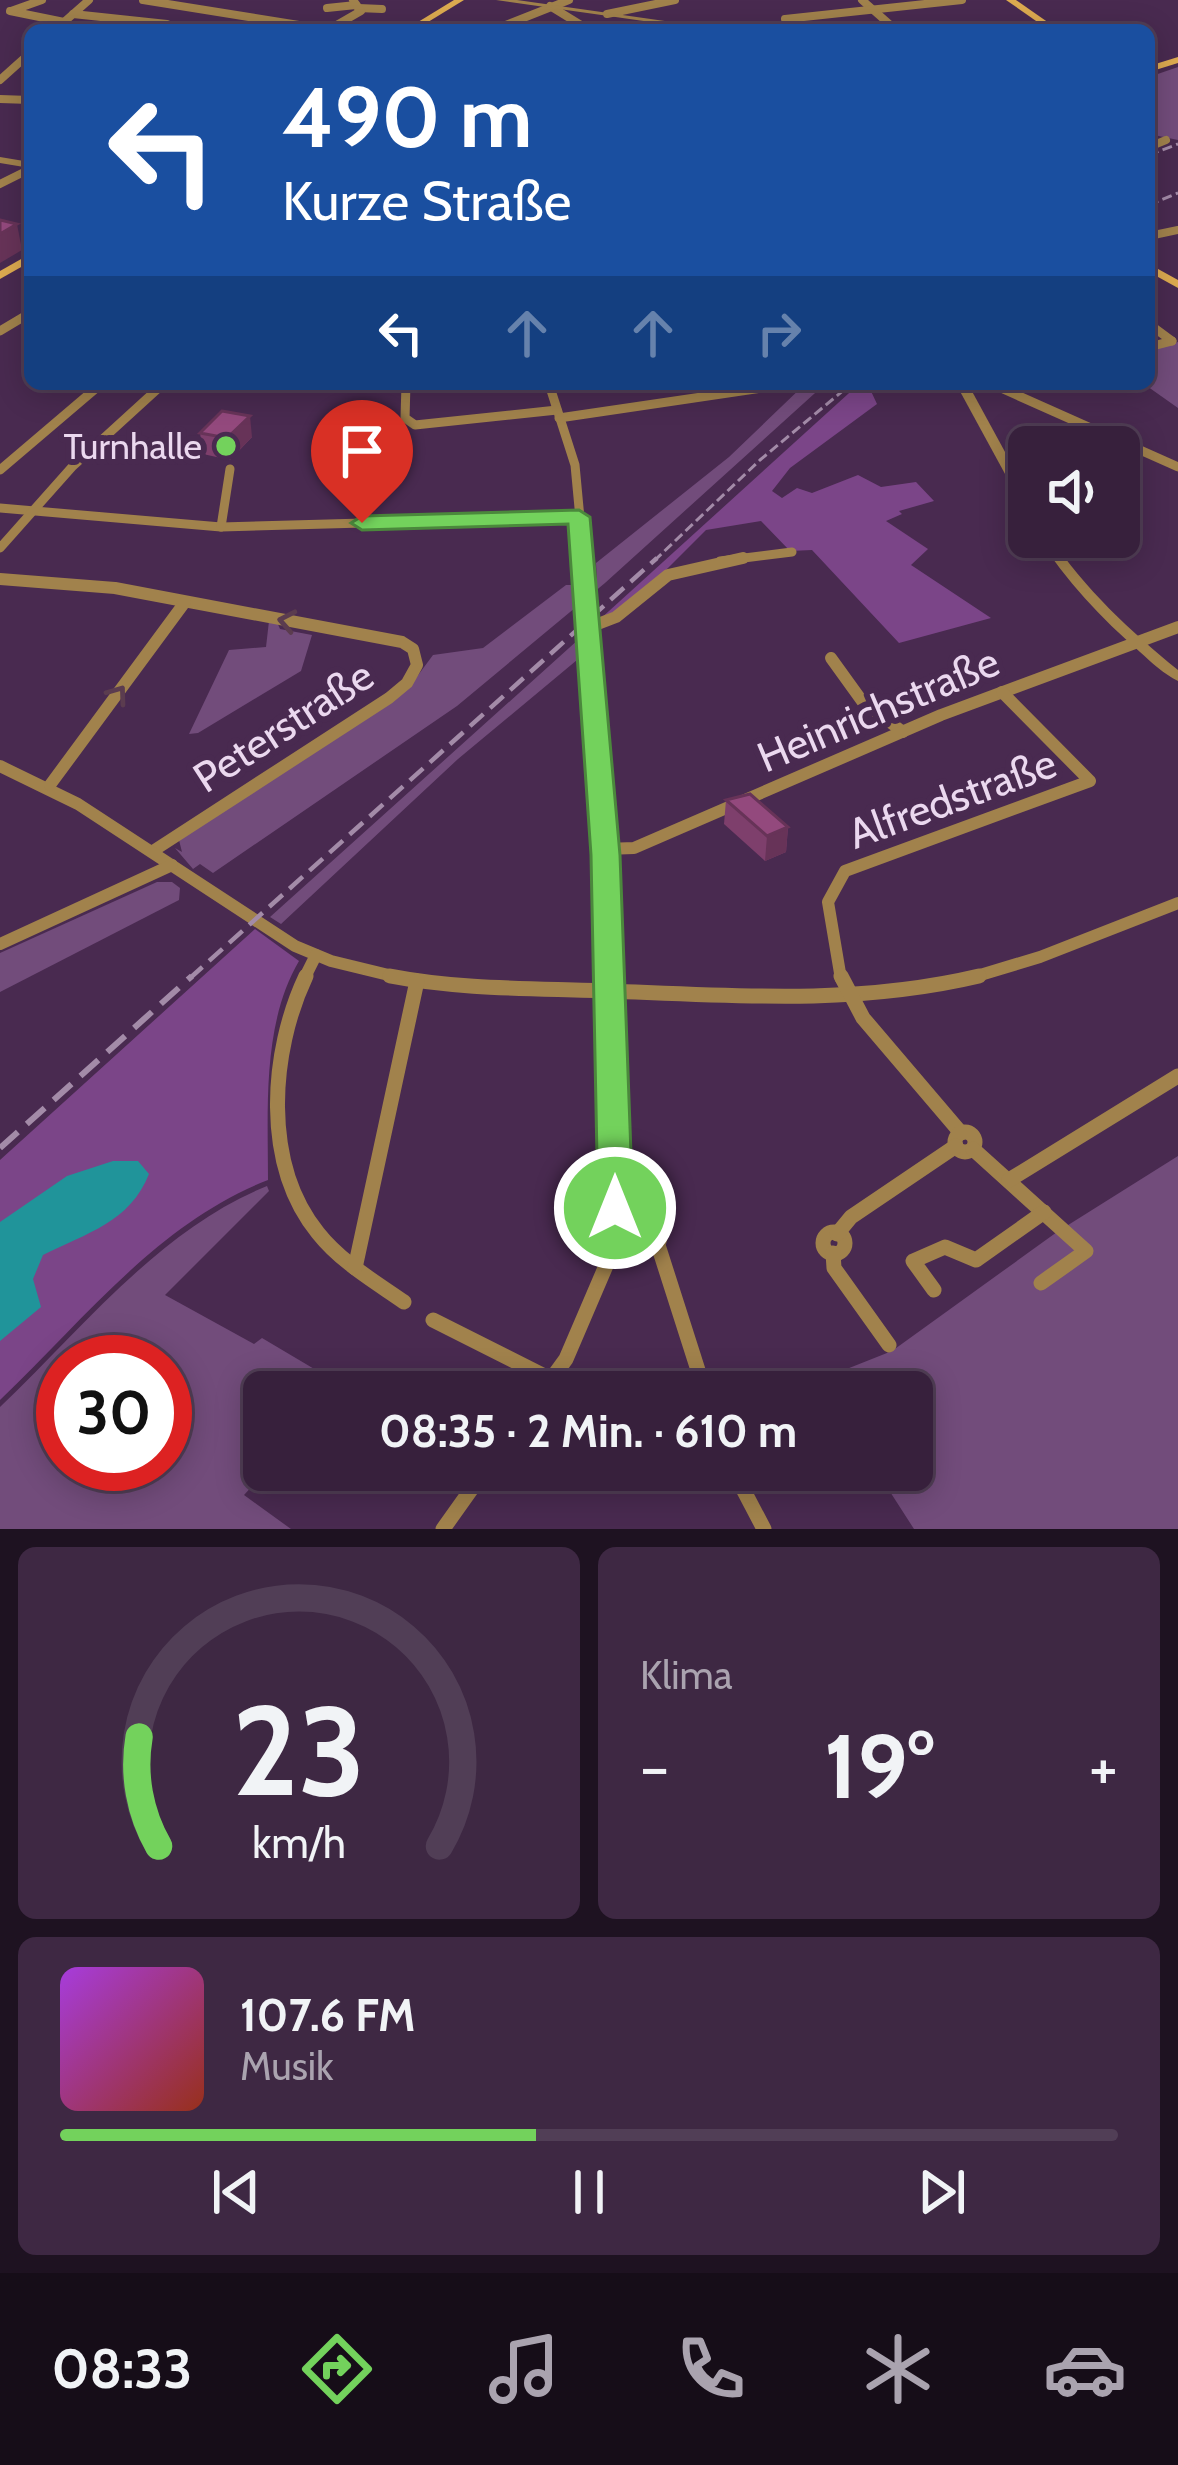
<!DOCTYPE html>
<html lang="de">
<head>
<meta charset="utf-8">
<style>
  body { margin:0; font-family:Cabin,sans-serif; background:#3e2843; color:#f1f3f6; height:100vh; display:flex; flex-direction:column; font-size:45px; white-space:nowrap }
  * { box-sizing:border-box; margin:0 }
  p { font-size:39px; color:#aaa3af }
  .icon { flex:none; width:66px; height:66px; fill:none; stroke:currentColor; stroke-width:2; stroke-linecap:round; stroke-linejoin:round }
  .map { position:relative; height:1529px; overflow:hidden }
  .panel { display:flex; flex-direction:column; gap:18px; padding:18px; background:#1e1221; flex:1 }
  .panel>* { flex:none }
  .top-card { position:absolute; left:24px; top:24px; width:1131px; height:366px; border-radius:18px; box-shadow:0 6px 30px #0003,0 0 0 3px #513e56; background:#1a4fa0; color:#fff; overflow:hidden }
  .buttons { position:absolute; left:1008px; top:426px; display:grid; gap:24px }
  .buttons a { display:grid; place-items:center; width:132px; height:132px; border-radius:18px; background:#37203c; box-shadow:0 6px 30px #0003,0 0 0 3px #513e56; font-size:60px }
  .speed { position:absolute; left:36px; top:1335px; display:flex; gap:24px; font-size:60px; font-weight:700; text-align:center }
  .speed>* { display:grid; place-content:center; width:156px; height:156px; border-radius:50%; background:#37203c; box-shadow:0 6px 30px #0003,0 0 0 3px #513e56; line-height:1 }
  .speed .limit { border:18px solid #d22; background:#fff; color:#111 }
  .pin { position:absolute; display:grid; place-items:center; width:102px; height:102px; color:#fff; margin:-123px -51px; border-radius:50% 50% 50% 0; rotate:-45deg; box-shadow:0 0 12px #0007 }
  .pin .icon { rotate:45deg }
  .me { position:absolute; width:132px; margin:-66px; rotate:0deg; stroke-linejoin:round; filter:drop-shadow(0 0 9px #0008) }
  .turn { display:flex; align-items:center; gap:42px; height:252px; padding:0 60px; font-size:54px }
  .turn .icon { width:156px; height:156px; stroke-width:2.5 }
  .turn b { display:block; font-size:84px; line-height:102px }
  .lanes { display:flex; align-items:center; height:114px; padding:0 60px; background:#0003; justify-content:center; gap:60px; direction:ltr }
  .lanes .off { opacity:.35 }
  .big { font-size:90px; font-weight:700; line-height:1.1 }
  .panel .tile { flex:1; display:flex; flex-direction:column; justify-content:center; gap:18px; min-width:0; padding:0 42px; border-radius:18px; background:#3e2843 }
  .panel .dial { align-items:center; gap:0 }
  .dial svg { height:312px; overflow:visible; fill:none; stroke:#513e56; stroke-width:7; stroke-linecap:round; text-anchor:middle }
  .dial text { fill:#f1f3f6; stroke:none }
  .song { display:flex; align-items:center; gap:36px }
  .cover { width:144px; height:144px; border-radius:18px; background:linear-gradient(135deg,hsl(280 70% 55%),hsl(10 70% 35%)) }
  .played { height:12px; border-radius:6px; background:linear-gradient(90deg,#73d25c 45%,#513e56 45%) }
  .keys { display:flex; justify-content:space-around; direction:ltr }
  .heat { display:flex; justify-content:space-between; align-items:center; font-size:66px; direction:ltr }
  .panel .tiles { flex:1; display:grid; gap:18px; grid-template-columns:1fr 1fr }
  .tile:last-child { grid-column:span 2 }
  .trip { position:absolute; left:243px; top:1371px; width:690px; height:120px; border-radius:18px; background:#37203c; box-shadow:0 6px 30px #0003,0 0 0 3px #513e56; font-weight:700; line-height:120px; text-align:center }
  .tabs { display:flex; height:192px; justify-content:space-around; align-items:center; background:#160d18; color:#aaa3af }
  .tabs .icon { width:84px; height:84px }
  .tabs .selected { color:#73d25c }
  .tabs b { font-size:54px; color:#f1f3f6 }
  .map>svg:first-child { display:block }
  .green { fill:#724c7b; fill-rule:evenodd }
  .forest { fill:#7b4588 }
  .water { fill:#20949a }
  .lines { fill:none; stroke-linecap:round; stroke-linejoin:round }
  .minor-far3 { stroke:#a1824c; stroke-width:8 }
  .minor-far2 { stroke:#a1824c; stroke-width:9 }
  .minor-far1 { stroke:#a1824c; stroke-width:12 }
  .minor { stroke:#a1824c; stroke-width:15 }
  .tertiary { fill:#a1824c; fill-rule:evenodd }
  .secondary { fill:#ddab50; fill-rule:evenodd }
  .rail-far2 { stroke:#a38ba8; stroke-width:3; stroke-dasharray:10 4.5; stroke-linecap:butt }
  .rail-far1 { stroke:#a38ba8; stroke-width:4.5; stroke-dasharray:18 9; stroke-linecap:butt }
  .rail { stroke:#a38ba8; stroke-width:6; stroke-dasharray:24 12; stroke-linecap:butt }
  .wall { fill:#7e3f6c }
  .shaded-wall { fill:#673358 }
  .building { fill:#93497d; stroke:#673358; stroke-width:3 }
  .oneway { stroke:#5b3c4f }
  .route { fill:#73d25c; stroke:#4b883c; stroke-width:3 }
  .poi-dot { fill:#73d25c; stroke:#492a50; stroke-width:4.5 }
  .labels { text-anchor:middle; stroke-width:12; stroke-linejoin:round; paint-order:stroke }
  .far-poi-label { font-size:36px; fill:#ebd8ef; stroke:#492a50; text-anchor:end }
  .street-label { font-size:42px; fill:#ebd8ef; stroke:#492a50 }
</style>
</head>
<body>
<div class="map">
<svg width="1178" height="1529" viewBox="0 0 1178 1529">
  <rect width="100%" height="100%" fill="#492a50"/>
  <g class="green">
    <polygon points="1178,67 1178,140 1149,134 1149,77"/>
    <polygon points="1178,342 1178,408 1144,384 1149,384 1149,348"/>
    <polygon points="805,384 825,384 605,583 457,706 213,873 200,864 193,869 175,848 182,852 179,840 416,678 433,655 483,648 566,585 573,585 575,595 597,580 596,563 729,457"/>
    <polygon points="269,621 277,622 280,629 312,635 301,671 198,733 189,734 229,650 266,647"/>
    <polygon points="579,639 583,690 577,660 458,759 281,924 270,917"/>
    <polygon points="157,882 172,882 180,888 179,900 0,992 0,953"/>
    <polygon points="1178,1156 1178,1529 914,1529 876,1470 912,1470 912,1392 827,1392 819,1380 892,1351 1057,1232"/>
    <path d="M 267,1186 L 269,1191 L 165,1295 L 254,1344 L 262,1338 L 348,1389 L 264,1392 L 267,1470 L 244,1495 L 291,1529 L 0,1529 L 0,1407 C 82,1329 160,1229 267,1186 ZM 63,1362 L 165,1362 L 165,1464 L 63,1464 Z"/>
  </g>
  <g class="forest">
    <polygon points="859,384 885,384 887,388 870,389 877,404 790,468 772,491 782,498 797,488 812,493 858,475 881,487 916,482 934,501 899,511 902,514 886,521 928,549 911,565 991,618 899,643 812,550 790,551 761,521 706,530 623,613 598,621"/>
    <path d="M 255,929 L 299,961 C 262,1024 268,1108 268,1180 C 158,1223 84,1320 0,1400 L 0,1160 Z"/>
  </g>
  <path class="water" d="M 113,1161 L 138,1161 L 149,1174 C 130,1222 87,1233 43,1255 L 33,1279 L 41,1307 L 0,1341 L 0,1222 L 67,1176 Z"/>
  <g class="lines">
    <g class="minor-far3">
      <polyline points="143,0 330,30"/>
      <polyline points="862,0 896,30"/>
      <polyline points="550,6 589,30"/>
      <polyline points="327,8 356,5"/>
      <polyline points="358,8 382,9"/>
      <polyline points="10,11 64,22"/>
      <polyline points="11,11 42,0"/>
      <polyline points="73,14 167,24 157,30"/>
      <polyline points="607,14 675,0"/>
      <polyline points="785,19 962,0"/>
      <polyline points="55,30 89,0"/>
      <polyline points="328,30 361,11 353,0"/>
      <polyline points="493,30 569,0"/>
      <polyline points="0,80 30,53"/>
      <polyline points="0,99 30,100"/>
      <polyline points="1149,147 1166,140"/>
      <polyline points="0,184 30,169"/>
      <polyline points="1149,236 1178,230"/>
    </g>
    <g class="minor-far2">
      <polyline points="1149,324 1172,341"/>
      <polyline points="0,331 30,313"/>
      <polyline points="1149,347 1172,341"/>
      <polyline points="406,384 405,418 415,425 557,410"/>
      <polyline points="549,384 575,465 584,561"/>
      <polyline points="992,384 1178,467"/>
      <polyline points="559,418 789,384"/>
      <polyline points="0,470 101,384"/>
      <polyline points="0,508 221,527 579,517"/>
      <polyline points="221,527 230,469"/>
      <polyline points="0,548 72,467 163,384"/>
      <polyline points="720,561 792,552"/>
    </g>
    <g class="minor-far1">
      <polyline points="584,558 610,979"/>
      <polyline points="0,579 115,588 402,642 413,649 417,665 407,683 389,698 153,851"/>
      <polyline points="590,627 616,617 668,575 743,558"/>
      <polyline points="831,658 862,701 903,732"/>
      <polyline points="0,766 78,804 295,946 331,961 405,979"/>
      <polyline points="50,785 185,602"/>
      <polyline points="605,849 634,848 941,715 1178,627"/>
      <polyline points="0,944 172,865"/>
      <polyline points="304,979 316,955"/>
      <polyline points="841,979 828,902 845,871 1090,781 1002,692"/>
      <polyline points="967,979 1040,957 1178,903"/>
    </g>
    <g class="minor">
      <path d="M 306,976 C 270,1052 262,1164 318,1233 C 341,1262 374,1281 404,1302"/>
      <path d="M 390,976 C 462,990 537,988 611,991 C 735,996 857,1005 979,976"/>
      <polyline points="841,976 863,1018 961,1133"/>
      <circle cx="965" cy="1142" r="10"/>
      <polyline points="973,1149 1086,1251 1041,1283"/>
      <polyline points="1009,1180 1178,1076"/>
      <polyline points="666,1217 658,1245 705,1392"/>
      <circle cx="834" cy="1243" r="11"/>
      <polyline points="837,1234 851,1217 956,1146"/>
      <polyline points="833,1253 834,1268 889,1345"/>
      <polyline points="355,1268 417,981"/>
      <polyline points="934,1290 913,1261 945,1247 976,1260 1044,1212"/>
      <polyline points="433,1320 576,1392"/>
      <polyline points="542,1392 566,1359 608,1261 615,1208 610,976"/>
      <polyline points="733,1470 764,1529"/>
      <polyline points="443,1529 485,1470"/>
    </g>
    <g class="tertiary">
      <polygon points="496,0 517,0 728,30 707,30"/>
      <polygon points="0,157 30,162 30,168 0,163"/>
      <polygon points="956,384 968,384 1029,496 1029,511 1023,507"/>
      <path d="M 1038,537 L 1050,537 C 1085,589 1130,631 1178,670 L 1178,681 C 1164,674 1152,663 1140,652 C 1101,618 1066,581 1038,537 Z"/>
    </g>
    <g class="secondary">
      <polygon points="454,0 464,0 415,30 405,30"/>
      <polygon points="1006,0 1016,0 1059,30 1049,30"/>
      <polygon points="1178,57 1178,63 1149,72 1149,66"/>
      <polygon points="30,254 30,262 0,279 0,271"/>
      <polygon points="1149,264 1178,280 1178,288 1149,272"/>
    </g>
    <g class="rail-far2">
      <polyline points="1149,155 1178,144"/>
      <polyline points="1149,205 1178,193"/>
      <polyline points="654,561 760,460 851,384"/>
    </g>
    <polyline class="rail-far1" points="189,979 657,558"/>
    <polyline class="rail" points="0,1148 192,976"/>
  </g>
  <g class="wall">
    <polygon points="200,433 252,437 230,460 203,454"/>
    <polygon points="726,800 788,827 786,852 765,861 724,824"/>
  </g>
  <g class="shaded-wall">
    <polygon points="17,224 22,250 0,263 0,234"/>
    <polygon points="250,416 252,437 230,460 227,438"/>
    <polygon points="788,827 786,852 765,861 767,836"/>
  </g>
  <g class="building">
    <polygon points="0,220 17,224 0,234"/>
    <polygon points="222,411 250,416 227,438 200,433"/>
    <polygon points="750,794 788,827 767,836 726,800"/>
  </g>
  <defs><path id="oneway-chevron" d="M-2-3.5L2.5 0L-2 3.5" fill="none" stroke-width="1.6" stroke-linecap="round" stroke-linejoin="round" transform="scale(3)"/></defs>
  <g class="oneway">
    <use href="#oneway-chevron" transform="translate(287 621) rotate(-169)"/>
    <use href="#oneway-chevron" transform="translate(118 694) rotate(-54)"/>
  </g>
  <polygon class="route" points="579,510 590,517 620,855 633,1208 628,1218 615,1222 603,1218 598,1208 591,855 568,524 362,530 351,523 362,516"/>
  <circle class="poi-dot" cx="226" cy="446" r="12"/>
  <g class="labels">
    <g class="far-poi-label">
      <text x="202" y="459">Turnhalle</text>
    </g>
    <g class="street-label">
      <text transform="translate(878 709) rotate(-23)" y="15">Heinrichstraße</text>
      <text transform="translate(283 726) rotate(-33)" y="15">Peterstraße</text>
      <text transform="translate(952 798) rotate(-20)" y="15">Alfredstraße</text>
    </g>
  </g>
</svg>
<div class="buttons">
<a><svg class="icon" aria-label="sound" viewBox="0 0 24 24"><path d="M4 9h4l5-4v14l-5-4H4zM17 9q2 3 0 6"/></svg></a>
</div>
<div class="speed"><div class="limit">30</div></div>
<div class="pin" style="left:362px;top:523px;background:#d93025"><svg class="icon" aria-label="arrive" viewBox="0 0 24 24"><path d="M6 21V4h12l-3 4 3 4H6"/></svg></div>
<svg class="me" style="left:615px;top:1208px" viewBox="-20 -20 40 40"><circle r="17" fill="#73d25c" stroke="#fff" stroke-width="3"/><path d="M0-11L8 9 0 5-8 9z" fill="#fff"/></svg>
<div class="trip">08:35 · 2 Min. · 610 m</div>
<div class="top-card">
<div class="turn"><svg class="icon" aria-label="left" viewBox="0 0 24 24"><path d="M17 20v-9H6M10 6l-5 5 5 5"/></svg><div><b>490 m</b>Kurze Straße</div></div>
<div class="lanes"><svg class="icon" aria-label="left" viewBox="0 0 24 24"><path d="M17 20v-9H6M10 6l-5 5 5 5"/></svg><svg class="icon off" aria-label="ahead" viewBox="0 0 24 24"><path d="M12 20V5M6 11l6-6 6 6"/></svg><svg class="icon off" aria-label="ahead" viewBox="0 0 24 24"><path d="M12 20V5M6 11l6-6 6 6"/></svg><svg class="icon off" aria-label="right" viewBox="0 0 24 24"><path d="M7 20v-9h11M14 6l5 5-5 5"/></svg></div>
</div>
</div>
<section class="panel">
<div class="tiles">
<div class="tile dial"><svg viewBox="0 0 100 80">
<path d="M14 69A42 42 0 1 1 86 69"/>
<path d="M14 69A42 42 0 0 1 9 41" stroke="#73d25c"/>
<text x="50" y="56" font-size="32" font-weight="700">23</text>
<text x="50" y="72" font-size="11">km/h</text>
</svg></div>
<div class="tile"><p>Klima</p>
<div class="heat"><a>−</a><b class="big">19°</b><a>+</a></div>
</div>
<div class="tile">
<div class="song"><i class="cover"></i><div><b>107.6 FM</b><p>Musik</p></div></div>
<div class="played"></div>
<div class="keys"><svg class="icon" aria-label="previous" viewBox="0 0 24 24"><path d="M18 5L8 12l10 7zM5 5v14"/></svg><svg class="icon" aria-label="pause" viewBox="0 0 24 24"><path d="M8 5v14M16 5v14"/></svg><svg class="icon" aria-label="next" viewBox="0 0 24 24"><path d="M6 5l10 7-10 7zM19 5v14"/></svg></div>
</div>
</div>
</section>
<nav class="tabs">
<b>08:33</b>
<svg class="icon selected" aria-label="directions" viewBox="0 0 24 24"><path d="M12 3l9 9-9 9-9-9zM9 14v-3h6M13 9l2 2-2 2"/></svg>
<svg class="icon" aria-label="music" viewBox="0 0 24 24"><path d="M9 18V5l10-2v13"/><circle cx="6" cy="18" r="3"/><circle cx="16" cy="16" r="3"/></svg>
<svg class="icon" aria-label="phone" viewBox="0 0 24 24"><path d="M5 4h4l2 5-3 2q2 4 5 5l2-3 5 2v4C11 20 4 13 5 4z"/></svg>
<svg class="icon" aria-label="climate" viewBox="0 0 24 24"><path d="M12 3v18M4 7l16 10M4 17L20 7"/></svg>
<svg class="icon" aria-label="car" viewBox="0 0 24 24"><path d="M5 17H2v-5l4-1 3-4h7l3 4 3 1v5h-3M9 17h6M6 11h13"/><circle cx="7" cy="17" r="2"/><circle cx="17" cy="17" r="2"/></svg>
</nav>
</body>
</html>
